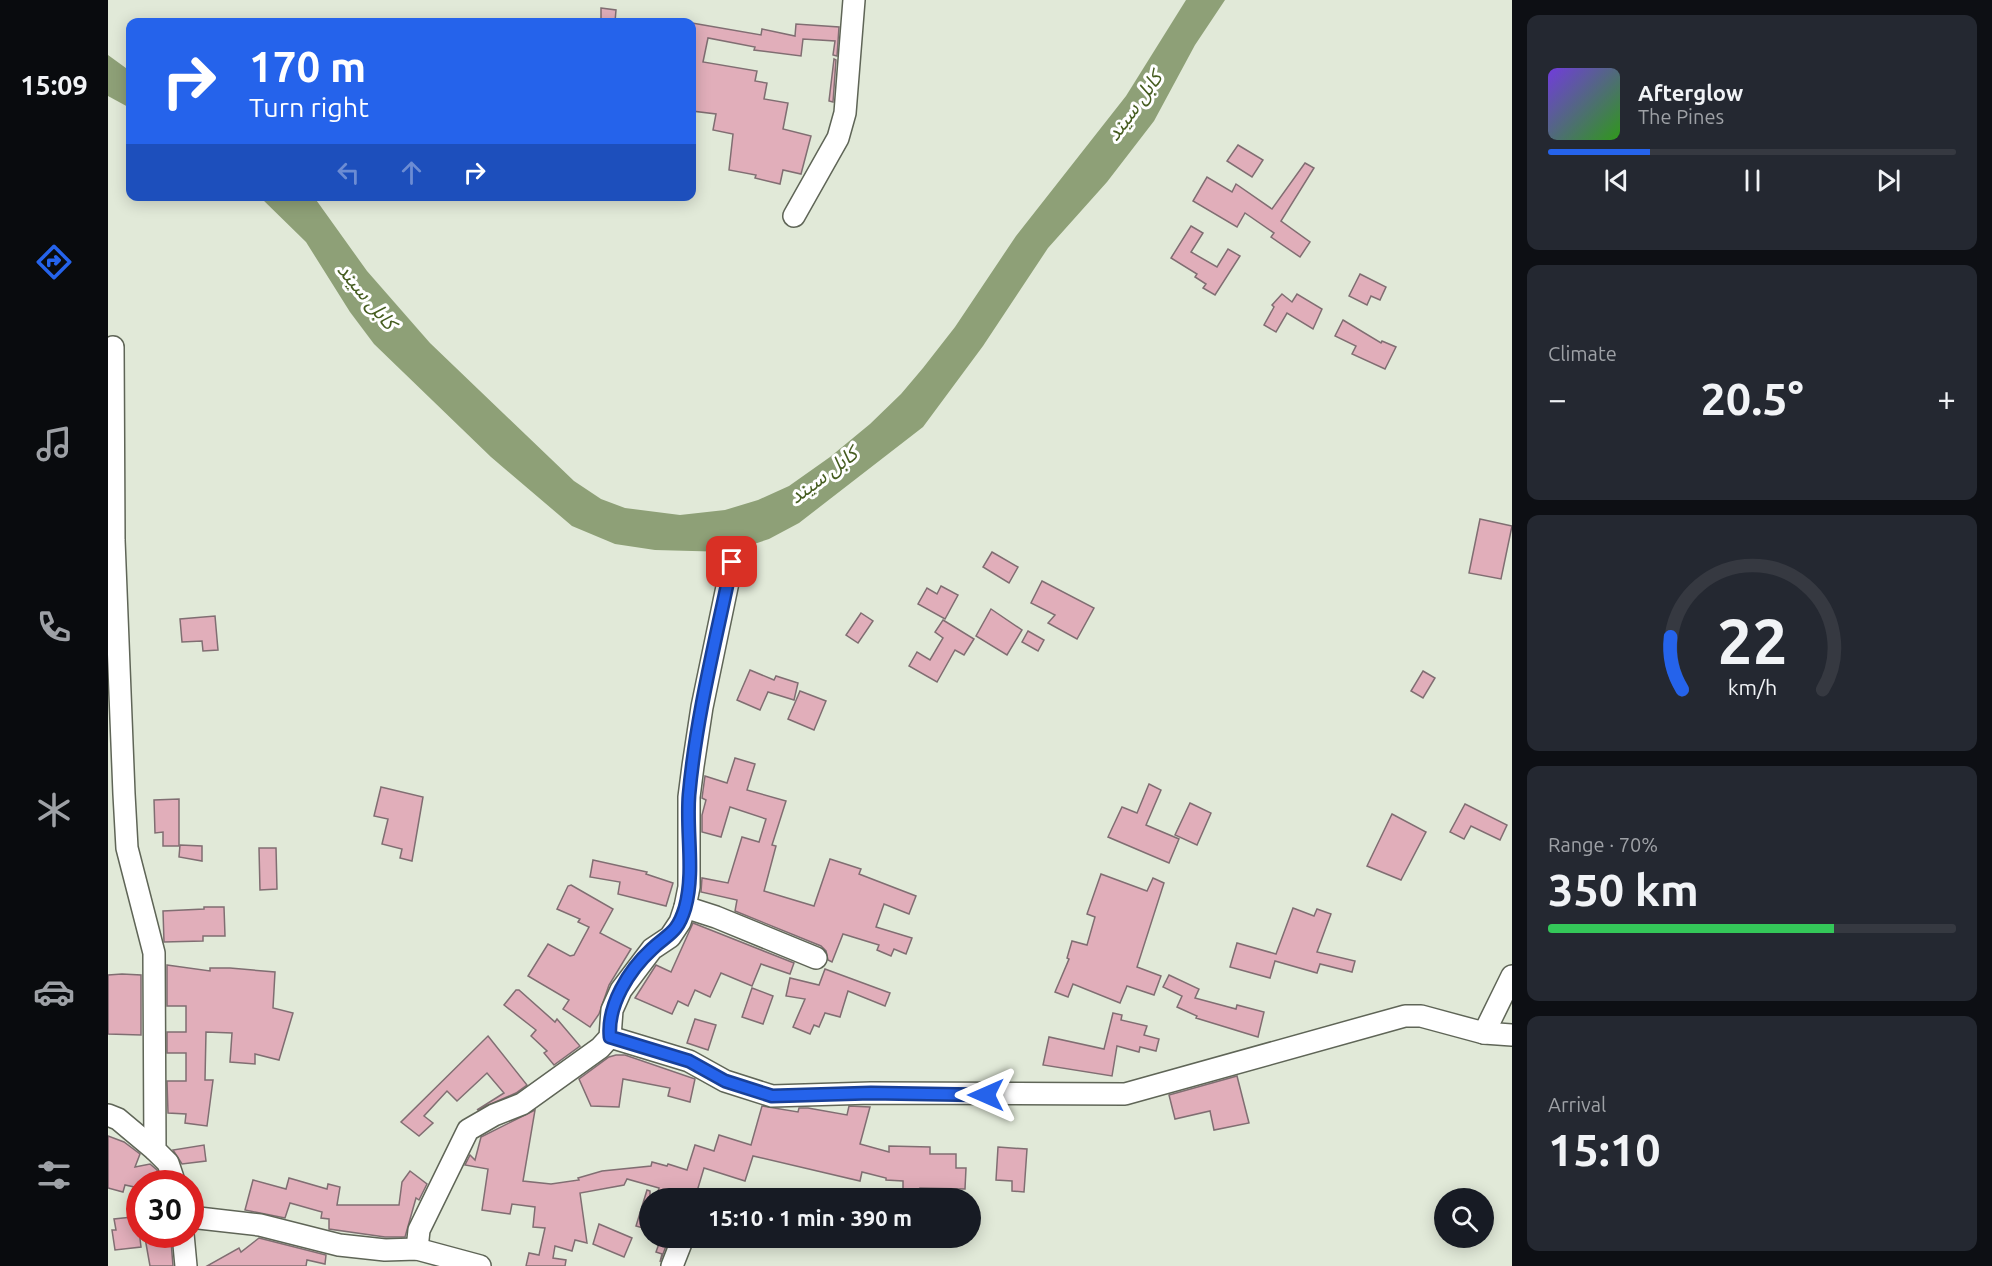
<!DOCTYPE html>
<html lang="en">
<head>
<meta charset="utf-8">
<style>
  body { margin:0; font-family:Ubuntu,"Noto Sans Arabic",sans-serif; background:#242831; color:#f1f3f6; height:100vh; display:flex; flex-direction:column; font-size:22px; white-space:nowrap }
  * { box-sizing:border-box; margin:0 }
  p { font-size:20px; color:#9ea1a6 }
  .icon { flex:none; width:33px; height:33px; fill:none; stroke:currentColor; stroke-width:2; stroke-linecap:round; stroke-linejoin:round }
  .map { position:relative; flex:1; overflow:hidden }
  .drawer { display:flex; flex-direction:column; gap:15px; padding:15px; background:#0d0f14; width:480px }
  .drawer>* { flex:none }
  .hud { position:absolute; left:18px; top:18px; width:570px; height:183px; border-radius:12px; box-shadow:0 3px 15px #0003; background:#2563eb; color:#fff; overflow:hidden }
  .controls { position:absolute; left:1326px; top:1188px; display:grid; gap:12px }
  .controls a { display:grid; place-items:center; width:60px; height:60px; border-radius:50%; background:#171b24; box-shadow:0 3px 15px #0003; font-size:30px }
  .speed { position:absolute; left:18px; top:1170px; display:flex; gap:12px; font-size:30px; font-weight:700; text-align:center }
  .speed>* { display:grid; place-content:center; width:78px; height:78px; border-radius:50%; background:#171b24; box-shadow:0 3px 15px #0003; line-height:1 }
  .speed .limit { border:9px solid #d22; background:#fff; color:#111 }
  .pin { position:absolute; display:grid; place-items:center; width:51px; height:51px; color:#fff; margin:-26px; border-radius:12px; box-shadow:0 3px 9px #0006 }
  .me { position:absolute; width:66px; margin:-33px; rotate:270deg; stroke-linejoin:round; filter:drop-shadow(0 0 4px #0008) }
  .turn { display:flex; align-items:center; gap:21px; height:126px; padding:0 24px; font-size:27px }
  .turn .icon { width:78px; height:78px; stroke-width:2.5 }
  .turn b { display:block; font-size:42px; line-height:51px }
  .lanes { display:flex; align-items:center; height:57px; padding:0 24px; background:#0003; justify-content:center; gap:30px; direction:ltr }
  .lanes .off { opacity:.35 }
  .big { font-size:45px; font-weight:700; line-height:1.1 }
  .drawer .card { flex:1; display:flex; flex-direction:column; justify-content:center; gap:9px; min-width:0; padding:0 21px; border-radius:12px; background:#242831 }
  .drawer .dial { align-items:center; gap:0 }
  .dial svg { height:156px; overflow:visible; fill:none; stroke:#363941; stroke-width:7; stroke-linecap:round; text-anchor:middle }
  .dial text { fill:#f1f3f6; stroke:none }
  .song { display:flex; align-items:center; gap:18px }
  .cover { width:72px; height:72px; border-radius:9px; background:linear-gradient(135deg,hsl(260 70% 55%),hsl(110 70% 35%)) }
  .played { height:6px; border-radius:3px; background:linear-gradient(90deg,#2563eb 25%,#363941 25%) }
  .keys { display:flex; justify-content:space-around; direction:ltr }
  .heat { display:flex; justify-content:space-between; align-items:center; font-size:33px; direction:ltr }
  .charge { height:9px; border-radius:4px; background:linear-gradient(90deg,#34c759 70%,#363941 0) }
  .trip { position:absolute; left:531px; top:1188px; width:342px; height:60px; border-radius:30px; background:#171b24; box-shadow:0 3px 15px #0003; font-weight:700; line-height:60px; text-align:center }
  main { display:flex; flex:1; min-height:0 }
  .tabs { display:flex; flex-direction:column; width:108px; justify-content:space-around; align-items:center; background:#090b0e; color:#9ea1a6 }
  .tabs .icon { width:42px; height:42px }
  .tabs .current { color:#2563eb }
  .tabs b { font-size:27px; color:#f1f3f6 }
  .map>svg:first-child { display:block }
  .water { fill:#8ea077 }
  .building { fill:#e1aeba; stroke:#806e72; stroke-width:1.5 }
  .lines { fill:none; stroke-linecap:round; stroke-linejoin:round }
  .minor-casing { stroke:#5f6557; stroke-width:24 }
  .minor { stroke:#fff; stroke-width:21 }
  .route-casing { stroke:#184099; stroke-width:15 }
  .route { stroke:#2563eb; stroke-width:10 }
  .labels { text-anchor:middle; stroke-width:6; stroke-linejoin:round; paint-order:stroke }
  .water-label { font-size:20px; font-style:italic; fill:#465d20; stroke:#fff }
</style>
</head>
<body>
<main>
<nav class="tabs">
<b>15:09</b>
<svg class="icon current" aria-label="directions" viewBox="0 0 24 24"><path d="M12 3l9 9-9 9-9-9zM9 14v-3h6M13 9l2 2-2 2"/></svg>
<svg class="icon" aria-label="music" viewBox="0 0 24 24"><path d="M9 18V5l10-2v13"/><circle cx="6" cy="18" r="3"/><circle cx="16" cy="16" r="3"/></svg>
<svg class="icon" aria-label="phone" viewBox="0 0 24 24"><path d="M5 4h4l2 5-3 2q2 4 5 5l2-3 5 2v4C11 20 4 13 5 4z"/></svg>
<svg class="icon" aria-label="climate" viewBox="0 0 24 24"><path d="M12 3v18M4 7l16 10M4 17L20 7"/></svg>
<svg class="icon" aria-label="car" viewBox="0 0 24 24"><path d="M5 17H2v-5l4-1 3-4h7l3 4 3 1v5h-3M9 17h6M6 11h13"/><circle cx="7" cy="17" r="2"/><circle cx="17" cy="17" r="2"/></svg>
<svg class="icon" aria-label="filters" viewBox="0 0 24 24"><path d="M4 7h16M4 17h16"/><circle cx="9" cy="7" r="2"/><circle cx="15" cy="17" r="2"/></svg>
</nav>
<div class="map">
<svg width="1404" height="1266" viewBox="0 0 1404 1266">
  <rect width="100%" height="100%" fill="#e1e9d8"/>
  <g class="water">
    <polygon points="1078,0 1117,0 1087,45 1046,121 999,182 940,248 875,346 815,427 691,523 661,539 622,552 547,550 507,544 464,526 383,457 266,344 242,312 198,242 152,197 206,197 259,271 322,343 466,481 493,499 517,508 572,515 617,510 650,500 681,486 722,457 762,424 793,394 815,368 847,327 908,236 1018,96"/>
    <polygon points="0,55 22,71 22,108 0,96"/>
  </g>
  <g class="building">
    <polygon points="493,8 508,10 507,22 493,22"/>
    <polygon points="584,23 653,35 654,29 687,36 688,24 731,27 729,56 725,55 727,41 695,39 693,56 646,50 647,47 600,38 595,62 649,71 647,81 659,83 656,99 680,103 675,129 703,136 693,174 675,170 672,184 647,178 648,175 621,170 625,134 605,130 608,114 584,111 586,40 584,40"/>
    <polygon points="726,59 728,60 725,102 721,101"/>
    <polygon points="1130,145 1155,160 1144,177 1119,161"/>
    <polygon points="1197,163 1206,168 1173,221 1202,242 1192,257 1163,237 1166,233 1137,213 1129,227 1085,201 1099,177 1124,192 1128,184 1164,209"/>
    <polygon points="1083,226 1095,233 1083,252 1109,267 1120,249 1132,256 1107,295 1095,288 1098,284 1087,277 1089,274 1063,258"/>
    <polygon points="1252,274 1278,287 1272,300 1263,296 1259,305 1241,296"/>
    <polygon points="1174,294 1184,302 1189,294 1214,309 1205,329 1179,313 1168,332 1156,325 1166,307 1164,305"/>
    <polygon points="1235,320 1273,343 1274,341 1288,347 1277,369 1244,354 1248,346 1227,336"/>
    <polygon points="1372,519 1404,526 1393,579 1361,573"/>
    <polygon points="884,552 910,567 901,583 875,567"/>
    <polygon points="934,581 986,608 969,639 940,623 947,615 923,603"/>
    <polygon points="833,586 850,595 837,619 810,604 819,588 829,594"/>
    <polygon points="883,609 914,630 899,655 868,636"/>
    <polygon points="753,613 765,621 750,643 738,635"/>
    <polygon points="107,616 110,650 95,651 94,641 74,642 72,619"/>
    <polygon points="835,620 866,639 856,655 847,650 829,682 801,666 809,652 822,660 835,638 827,632"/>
    <polygon points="920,631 936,640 930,651 914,642"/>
    <polygon points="642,670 666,680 668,676 690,683 686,700 660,692 652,710 629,700"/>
    <polygon points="1315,671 1327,678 1315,698 1303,691"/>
    <polygon points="692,691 718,701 706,730 680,719"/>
    <polygon points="627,758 647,764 639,790 678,801 664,845 668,846 656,891 706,906 722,859 753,869 751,874 808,896 801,914 776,904 768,927 804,938 798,954 786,949 783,956 769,950 771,945 735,934 724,962 720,960 718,951 713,946 627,911 629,900 593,892 594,878 620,883 634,837 651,842 658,819 622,807 613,837 594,832 594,815 598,800 594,798 597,776 619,783"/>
    <polygon points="1041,784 1053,790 1038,825 1071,839 1061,863 1000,837 1014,807 1029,813"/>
    <polygon points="273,787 315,797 304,861 292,858 294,849 274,844 280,819 266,816"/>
    <polygon points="71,799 71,846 55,846 55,832 47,833 46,800"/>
    <polygon points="1082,803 1103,813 1089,845 1067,835"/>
    <polygon points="1357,804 1399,825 1392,840 1363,826 1356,839 1342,832"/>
    <polygon points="1284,814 1318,832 1293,880 1259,866"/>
    <polygon points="72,845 94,846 94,861 71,857"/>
    <polygon points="151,848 168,848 169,889 152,890"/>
    <polygon points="485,860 539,872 538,874 565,883 558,906 510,894 512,882 482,877"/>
    <polygon points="993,874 1039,891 1045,878 1056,883 1029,967 1053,976 1046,995 1019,986 1012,1003 965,984 960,997 947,992 961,959 959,958 964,941 979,945 987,917 979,914"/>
    <polygon points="463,885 505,909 492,933 523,949 501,985 491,1014 482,1027 455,1009 461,1000 420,976 440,944 462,956 466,955 481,927 470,922 472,919 449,909 460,886"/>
    <polygon points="96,907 116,907 117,936 95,936 95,941 56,942 55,911 96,909"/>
    <polygon points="1185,908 1206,916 1209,909 1223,914 1209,952 1247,961 1244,972 1212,964 1209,973 1167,961 1162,978 1122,967 1129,943 1168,954"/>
    <polygon points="585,923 686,963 682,974 653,964 644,986 613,973 602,997 587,990 580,1006 570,1001 564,1014 527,998 548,965 563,972"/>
    <polygon points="59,965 102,971 102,968 122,968 167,972 165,1008 185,1013 171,1060 147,1054 147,1064 122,1062 124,1033 98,1032 97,1080 105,1080 99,1126 77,1123 78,1114 60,1113 59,1081 78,1081 78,1053 59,1053 59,1032 78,1032 78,1006 59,1006"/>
    <polygon points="717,969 782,993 777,1006 740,991 732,1017 717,1013 711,1027 706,1025 702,1034 685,1027 697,999 678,996 682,978 711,985"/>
    <polygon points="14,974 33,975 33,1035 0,1034 0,975"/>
    <polygon points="1061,975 1091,989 1087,998 1128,1009 1129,1005 1156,1012 1150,1037 1088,1018 1089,1016 1069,1007 1074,996 1055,987"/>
    <polygon points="644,988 665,996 655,1024 634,1017"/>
    <polygon points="408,990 411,990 447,1022 449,1019 472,1046 446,1065 436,1053 439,1051 423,1036 428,1030 396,1005"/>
    <polygon points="1005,1013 1014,1015 1013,1020 1039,1026 1036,1035 1051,1039 1048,1051 1032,1047 1031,1052 1009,1046 1004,1076 935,1065 941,1037 996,1049"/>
    <polygon points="587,1019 608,1025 600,1050 579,1043"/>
    <polygon points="380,1036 419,1085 408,1093 369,1110 396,1093 379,1073 349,1101 339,1091 316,1116 325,1123 311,1136 293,1122"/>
    <polygon points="508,1055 517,1055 587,1079 582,1102 560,1096 562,1088 515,1079 511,1107 483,1106 471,1079 501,1057"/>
    <polygon points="1129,1076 1141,1123 1106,1130 1102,1111 1067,1119 1061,1095"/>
    <polygon points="654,1106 690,1112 691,1108 700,1108 739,1115 741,1106 762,1107 752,1144 781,1152 781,1146 822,1147 822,1154 848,1154 848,1168 858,1168 857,1189 812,1188 812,1192 795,1191 795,1181 778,1180 778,1178 754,1172 752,1181 645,1156 637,1181 596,1168 587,1198 568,1198 550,1192 551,1188 519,1179 516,1185 472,1193 479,1243 467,1240 464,1251 447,1246 445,1258 458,1260 457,1266 418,1266 421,1253 431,1255 437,1228 425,1227 427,1207 404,1204 402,1214 374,1210 380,1169 357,1165 362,1155 367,1160 373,1137 427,1110 415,1181 443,1184 471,1180 470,1178 494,1171 543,1166 544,1162 559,1166 560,1164 579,1170 587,1145 606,1151 611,1135 643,1145"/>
    <polygon points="0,1136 16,1142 32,1154 27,1167 42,1164 49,1170 53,1184 32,1184 31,1188 17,1185 15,1192 0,1188"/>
    <polygon points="96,1145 98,1161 74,1164 65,1150"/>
    <polygon points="890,1147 919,1149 916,1192 904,1191 904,1181 888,1180"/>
    <polygon points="302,1171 319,1184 311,1200 308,1198 297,1237 277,1237 221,1229 221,1219 213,1218 214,1212 182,1203 177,1218 137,1210 145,1180 178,1189 181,1178 219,1189 220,1184 232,1187 229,1205 291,1205 294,1182"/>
    <polygon points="539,1190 542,1191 542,1230 528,1226"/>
    <polygon points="24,1217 26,1230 31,1230 33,1247 7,1250 4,1230 8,1230 6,1219"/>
    <polygon points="491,1224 524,1238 516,1257 485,1244"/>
    <polygon points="37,1238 63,1241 65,1266 42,1266"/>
    <polygon points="151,1238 218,1255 217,1264 199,1260 198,1266 99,1266 131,1248 133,1252"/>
    <polygon points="553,1238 561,1238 552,1262 554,1254 548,1252"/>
  </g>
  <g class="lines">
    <g class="minor-casing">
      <g id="minor">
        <polyline points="686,216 730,138 737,113 746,0"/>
        <polyline points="5,347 6,540 16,794 19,848 46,953 47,1150 60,1163 67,1184"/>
        <polyline points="577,907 608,917 708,958"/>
        <polyline points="1376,1033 1404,976"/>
        <polyline points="502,1037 581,1061 617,1081 664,1096 763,1093 1017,1094 1297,1016 1313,1016 1376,1033 1404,1035"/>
        <polyline points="0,1115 10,1119 47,1150"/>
        <polyline points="82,1217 152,1225 231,1245 277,1250 309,1249 372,1266"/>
        <polyline points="75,1234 78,1266"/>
        <polyline points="309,1249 311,1230 360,1130 386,1115 414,1104 492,1048 502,1037 504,1010 513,990 544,949 562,937 572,922 577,907 581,887 581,797 585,766 594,707 624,563"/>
        <polyline points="564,1266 575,1238"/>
      </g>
    </g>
    <use href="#minor" class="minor"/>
  </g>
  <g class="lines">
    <g class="route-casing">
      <path id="route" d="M 624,562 C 608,639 588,717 581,795 C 578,832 587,872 577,908 C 569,934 561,933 544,949 C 521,970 499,1005 502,1037 L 581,1061 L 617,1081 L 664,1096 L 763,1093 L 878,1095"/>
    </g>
    <use href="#route" class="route"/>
  </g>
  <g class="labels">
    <g class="water-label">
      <text transform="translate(1026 106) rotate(-54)" y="7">کابل سيند</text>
      <text transform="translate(259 296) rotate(50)" y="7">کابل سيند</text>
      <text transform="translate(715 475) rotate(-37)" y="7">کابل سيند</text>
    </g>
  </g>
</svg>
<div class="controls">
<a><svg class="icon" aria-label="search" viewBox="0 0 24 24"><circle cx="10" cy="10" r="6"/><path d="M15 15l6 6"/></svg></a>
</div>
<div class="speed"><div class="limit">30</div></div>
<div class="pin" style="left:624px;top:562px;background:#d93025"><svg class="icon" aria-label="arrive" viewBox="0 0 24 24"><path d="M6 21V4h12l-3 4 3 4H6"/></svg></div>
<svg class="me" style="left:878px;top:1095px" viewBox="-20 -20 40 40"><path d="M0-17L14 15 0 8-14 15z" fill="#2563eb" stroke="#fff" stroke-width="4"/></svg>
<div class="trip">15:10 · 1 min · 390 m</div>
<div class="hud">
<div class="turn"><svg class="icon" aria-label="right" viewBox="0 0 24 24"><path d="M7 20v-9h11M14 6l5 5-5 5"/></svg><div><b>170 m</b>Turn right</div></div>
<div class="lanes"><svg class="icon off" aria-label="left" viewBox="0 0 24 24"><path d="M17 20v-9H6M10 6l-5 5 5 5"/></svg><svg class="icon off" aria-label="ahead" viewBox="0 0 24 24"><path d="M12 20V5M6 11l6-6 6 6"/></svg><svg class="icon" aria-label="right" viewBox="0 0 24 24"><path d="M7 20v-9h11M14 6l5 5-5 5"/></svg></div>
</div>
</div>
<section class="drawer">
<div class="card">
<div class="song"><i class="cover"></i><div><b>Afterglow</b><p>The Pines</p></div></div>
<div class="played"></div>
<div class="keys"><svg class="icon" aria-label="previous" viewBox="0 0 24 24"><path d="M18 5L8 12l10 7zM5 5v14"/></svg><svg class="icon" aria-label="pause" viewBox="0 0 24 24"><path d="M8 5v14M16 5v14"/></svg><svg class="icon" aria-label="next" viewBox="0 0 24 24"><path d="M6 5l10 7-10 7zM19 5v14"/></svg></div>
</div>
<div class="card"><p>Climate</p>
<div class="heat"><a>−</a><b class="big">20.5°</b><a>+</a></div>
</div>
<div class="card dial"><svg viewBox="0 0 100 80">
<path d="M14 69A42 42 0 1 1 86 69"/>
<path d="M14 69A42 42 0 0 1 8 42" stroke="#2563eb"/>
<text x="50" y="56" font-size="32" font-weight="700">22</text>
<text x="50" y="72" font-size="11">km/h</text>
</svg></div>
<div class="card"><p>Range · 70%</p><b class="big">350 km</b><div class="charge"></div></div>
<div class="card"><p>Arrival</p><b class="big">15:10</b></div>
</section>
</main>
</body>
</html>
